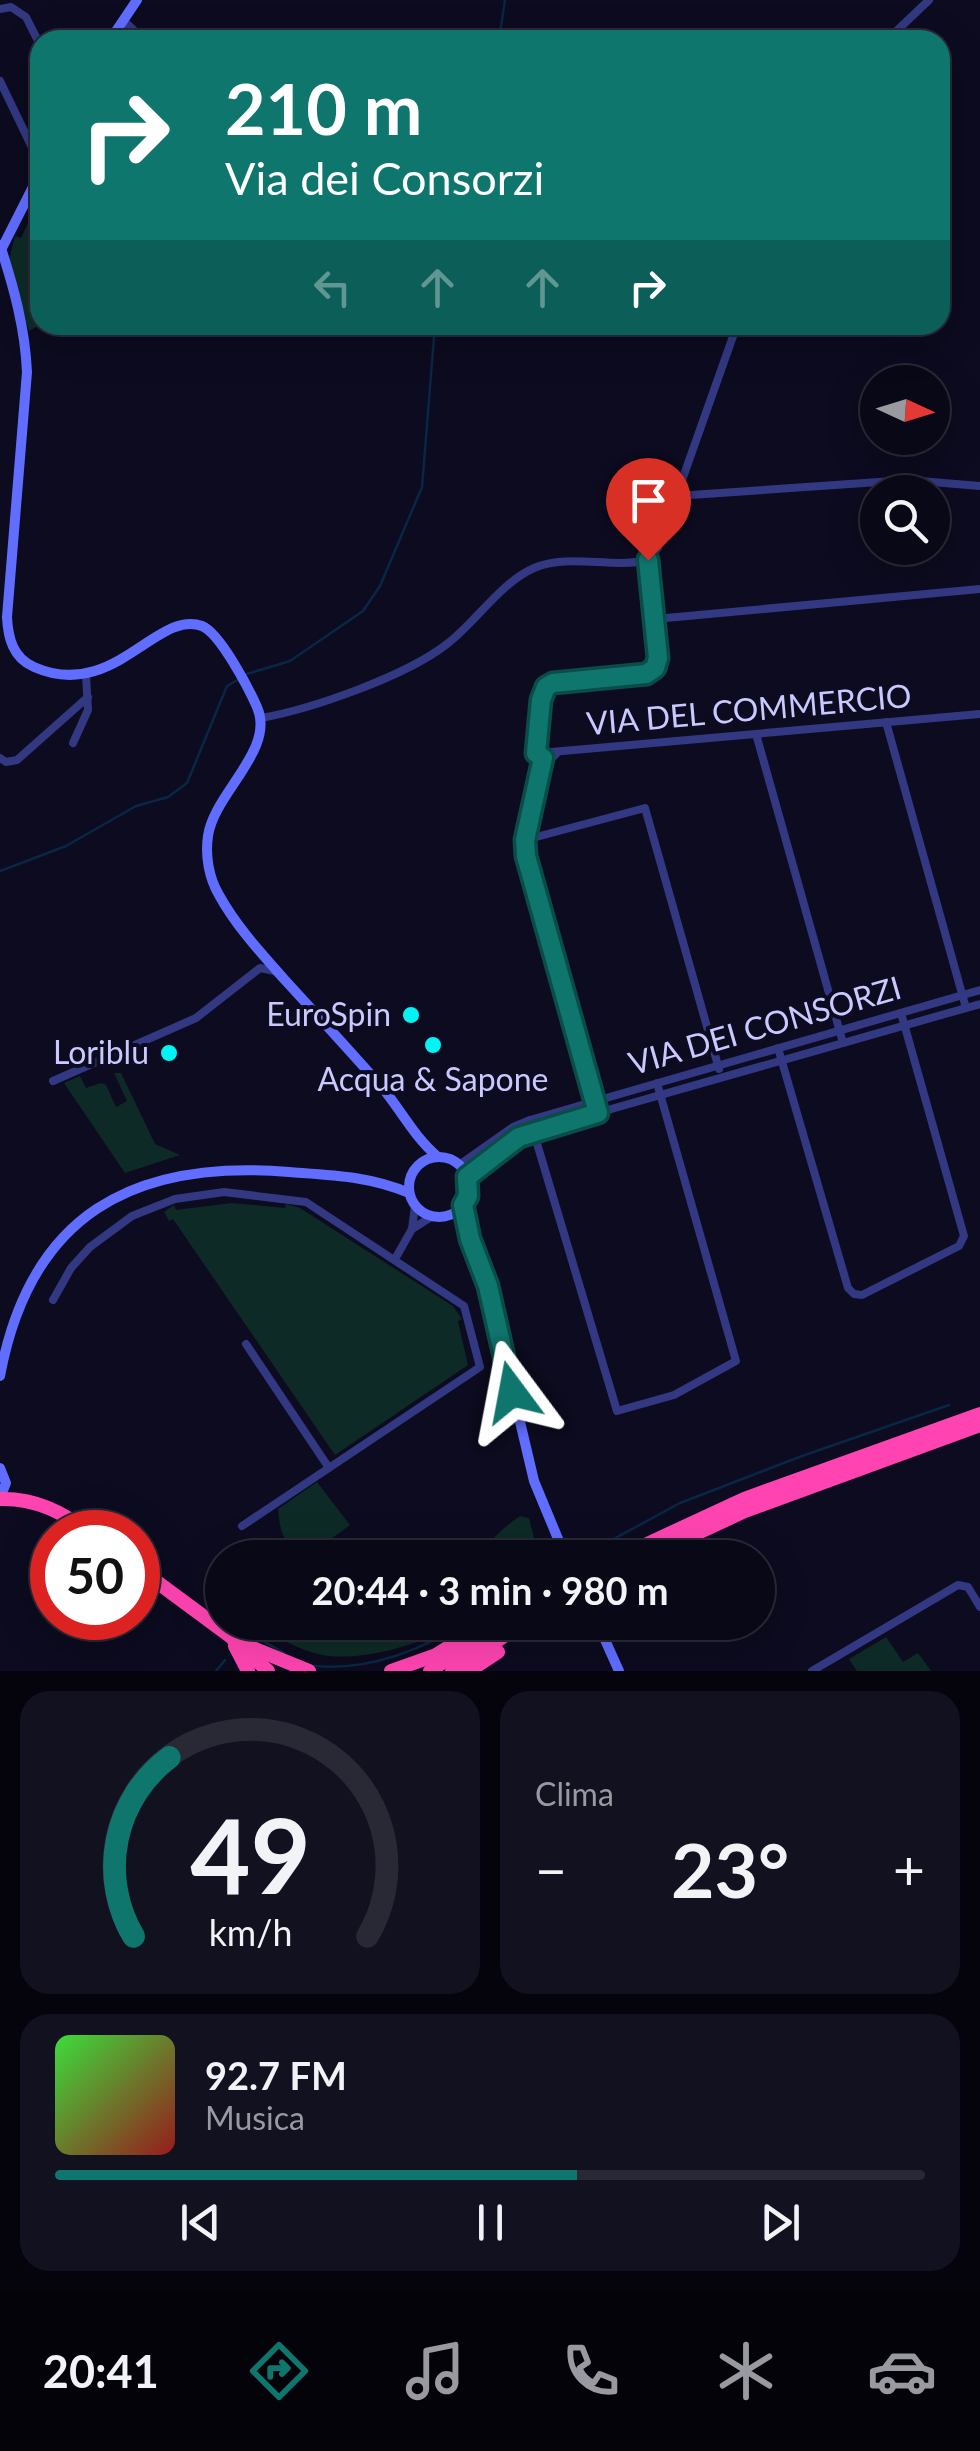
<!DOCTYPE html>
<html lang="it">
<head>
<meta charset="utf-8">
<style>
  body { margin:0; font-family:Lato,sans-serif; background:#121120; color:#f1f3f6; height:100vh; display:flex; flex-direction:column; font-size:38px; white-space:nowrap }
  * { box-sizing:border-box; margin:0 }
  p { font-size:32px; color:#999aa1 }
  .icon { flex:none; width:55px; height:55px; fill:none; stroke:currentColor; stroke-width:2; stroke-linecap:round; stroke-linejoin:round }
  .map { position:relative; height:1671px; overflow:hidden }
  .sheet { display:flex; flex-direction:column; gap:20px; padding:20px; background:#05040d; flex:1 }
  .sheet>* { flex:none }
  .top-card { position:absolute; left:30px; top:30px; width:920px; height:305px; border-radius:30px; box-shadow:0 10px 40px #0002,0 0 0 2px #292936; background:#0f766e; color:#fff; overflow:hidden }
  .needle { width:65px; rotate:94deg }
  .controls { position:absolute; left:860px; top:365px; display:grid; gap:20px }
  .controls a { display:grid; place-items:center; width:90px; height:90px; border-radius:50%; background:#090817; box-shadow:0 10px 40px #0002,0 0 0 2px #292936; font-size:50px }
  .speed { position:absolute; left:30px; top:1510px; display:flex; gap:20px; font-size:50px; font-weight:700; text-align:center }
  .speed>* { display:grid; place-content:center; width:130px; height:130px; border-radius:50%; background:#090817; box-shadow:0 10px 40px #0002,0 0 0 2px #292936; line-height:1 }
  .speed .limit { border:15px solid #d22; background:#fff; color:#111 }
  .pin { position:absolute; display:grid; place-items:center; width:85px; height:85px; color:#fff; margin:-102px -42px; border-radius:50% 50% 50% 0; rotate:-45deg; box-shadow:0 0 10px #0007 }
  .pin .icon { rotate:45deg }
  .me { position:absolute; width:110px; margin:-55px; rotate:347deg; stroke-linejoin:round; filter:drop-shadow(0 0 8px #0008) }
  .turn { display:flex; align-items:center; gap:35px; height:210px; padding:0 30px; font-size:45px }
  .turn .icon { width:130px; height:130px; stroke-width:2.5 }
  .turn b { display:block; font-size:70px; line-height:85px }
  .lanes { display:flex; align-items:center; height:95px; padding:0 30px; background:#0003; justify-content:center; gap:50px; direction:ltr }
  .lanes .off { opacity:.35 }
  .big { font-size:75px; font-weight:700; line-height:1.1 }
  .sheet .tile { flex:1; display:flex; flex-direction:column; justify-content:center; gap:15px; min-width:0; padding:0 35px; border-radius:30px; background:#121120 }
  .sheet .dial { align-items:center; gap:0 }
  .dial svg { height:260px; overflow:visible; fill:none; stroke:#292936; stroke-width:7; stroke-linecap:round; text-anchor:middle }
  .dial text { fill:#f1f3f6; stroke:none }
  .song { display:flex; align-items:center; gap:30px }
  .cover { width:120px; height:120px; border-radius:15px; background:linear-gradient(135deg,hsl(120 70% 55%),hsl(0 70% 35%)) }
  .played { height:10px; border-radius:5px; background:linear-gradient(90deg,#0f766e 60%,#292936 60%) }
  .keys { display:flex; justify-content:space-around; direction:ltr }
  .heat { display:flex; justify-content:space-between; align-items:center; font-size:55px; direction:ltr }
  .sheet .tiles { flex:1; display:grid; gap:20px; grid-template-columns:1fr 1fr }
  .tile:last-child { grid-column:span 2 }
  .trip { position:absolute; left:205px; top:1540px; width:570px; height:100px; border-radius:50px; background:#090817; box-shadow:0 10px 40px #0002,0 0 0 2px #292936; font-weight:700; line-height:100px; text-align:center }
  .menu { display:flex; height:160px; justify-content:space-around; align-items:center; background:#040309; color:#999aa1 }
  .menu .icon { width:70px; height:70px }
  .menu .active { color:#0f766e }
  .menu b { font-size:45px; color:#f1f3f6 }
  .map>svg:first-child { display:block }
  .green { fill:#0e2a26 }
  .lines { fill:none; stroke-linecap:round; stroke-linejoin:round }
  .stream { stroke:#092745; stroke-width:2.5 }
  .minor { stroke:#323882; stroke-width:8 }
  .tertiary { stroke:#323882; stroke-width:9 }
  .secondary { stroke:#606dff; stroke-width:10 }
  .motorway { stroke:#ff44b1; stroke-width:14 }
  .route-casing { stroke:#0a4d48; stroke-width:25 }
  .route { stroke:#0f766e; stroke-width:18 }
  .poi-dot { fill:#00f4f3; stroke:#0c0b1f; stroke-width:4 }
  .labels { text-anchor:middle; stroke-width:8; stroke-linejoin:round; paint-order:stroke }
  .street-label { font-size:32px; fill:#cac9ff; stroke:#0c0b1f }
  .poi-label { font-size:32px; fill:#cac9ff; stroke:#0c0b1f; text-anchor:end }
</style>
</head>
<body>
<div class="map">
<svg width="980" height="1671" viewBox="0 0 980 1671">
  <rect width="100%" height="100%" fill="#0c0b1f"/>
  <g class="green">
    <polygon points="40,198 40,325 29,331 9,260 15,236 21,238"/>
    <polygon points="114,1073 121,1073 155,1144 180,1155 125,1173 64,1083 80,1076 86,1088 101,1083 106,1085 116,1107 127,1101"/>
    <polygon points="232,1203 285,1208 286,1204 300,1208 453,1306 462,1319 458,1321 468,1365 335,1455 173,1219 169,1221 164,1212 174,1205 176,1210"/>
    <path d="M 317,1482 L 350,1525 L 307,1557 C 284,1546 280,1534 278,1509 Z"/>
    <path d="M 520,1516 L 529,1518 L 539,1557 L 472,1557 C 491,1543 500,1529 520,1516 Z"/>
    <path d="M 249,1623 L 456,1623 C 423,1644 369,1660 328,1656 C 302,1653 273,1634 249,1623 Z"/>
    <polygon points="886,1637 903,1662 918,1653 931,1671 857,1671 849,1659"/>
  </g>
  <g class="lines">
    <g class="stream">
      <polyline points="499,40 505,0"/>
      <polyline points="247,674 290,661 363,611 380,586 422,487 435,325"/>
      <polyline points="0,871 66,846 136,806 168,797 187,783 227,686 241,678"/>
      <polyline points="586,1554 680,1503 802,1456 949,1405"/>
      <polyline points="248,1632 284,1653"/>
      <path d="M 314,1666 C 369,1671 420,1651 466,1622"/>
      <polyline points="216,1671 225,1660"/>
    </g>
    <g class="minor">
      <polyline points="0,9 11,7 26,17 40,45"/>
      <polyline points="123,20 144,40"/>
      <polyline points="887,40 929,0"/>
      <polyline points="0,81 40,164"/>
      <polyline points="676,496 908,480 980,486"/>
      <polyline points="655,619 980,589"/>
      <path d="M 261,718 C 312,709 406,676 447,644 C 476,622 500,583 534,568 C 569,553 612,569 648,560 L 658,548 L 737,325"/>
      <polyline points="886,722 966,1008"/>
      <polyline points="756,734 843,1043"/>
      <polyline points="73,743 88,710 86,675"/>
      <polyline points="558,752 543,767 534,799 526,856 596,1104"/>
      <polyline points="0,758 6,762 17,760 88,697"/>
      <polyline points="543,767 540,753 980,714"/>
      <polyline points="534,789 541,700 546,687 560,682 646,674 655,668 658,658 648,560"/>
      <polyline points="525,840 645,808 719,1069"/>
      <polyline points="778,1048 848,1288 854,1294 862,1295 959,1246 964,1236 901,1013"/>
      <polyline points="53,1081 196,1018 260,968 275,971"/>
      <polyline points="530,1120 617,1411 674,1395 736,1361 657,1083"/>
      <polyline points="459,1165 513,1127 530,1120 980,990"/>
      <polyline points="467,1177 519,1137 534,1131 980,1004"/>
      <polyline points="412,1229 431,1217"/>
      <polyline points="395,1259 412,1229 415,1206"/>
      <polyline points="53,1300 71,1268 90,1247 132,1216 175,1199 224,1192 306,1202 464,1306 480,1367 242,1526"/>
      <polyline points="246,1344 329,1468"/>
      <polyline points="812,1671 958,1585 968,1587 980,1607"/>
    </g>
    <polyline class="tertiary" points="536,753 540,753"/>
    <g class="secondary">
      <polyline points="110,40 137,0"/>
      <path d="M 0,245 C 14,288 25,328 27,372 L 7,617 C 8,638 13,658 34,667 C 113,702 157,609 202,626 C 220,633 249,689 257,707 C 276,750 214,793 208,836 C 205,856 209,878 219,895 C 236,926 261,953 284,979 C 317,1015 349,1050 381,1086 C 401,1110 414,1137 438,1157"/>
      <polyline points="1,250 40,173"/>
      <circle cx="439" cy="1187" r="30"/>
      <polyline points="463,1205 469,1239 488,1286 534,1481 566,1558"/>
      <path d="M 0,1376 C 30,1215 132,1159 289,1172 C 330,1175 370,1176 409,1193"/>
      <polyline points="0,1468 6,1483 0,1498"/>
      <polyline points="597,1622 619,1671"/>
    </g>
    <g class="motorway">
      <path d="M 0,1499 C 35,1498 62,1512 89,1532"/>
      <polyline points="617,1558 744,1499 980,1414"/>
      <polyline points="644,1558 745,1511 980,1425"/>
      <polyline points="138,1568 230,1636 268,1671"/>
      <polyline points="235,1646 248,1671"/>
      <polyline points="248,1646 309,1671"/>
      <polyline points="391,1671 436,1655 489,1622"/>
      <polyline points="430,1671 502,1622"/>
      <polyline points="452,1671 525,1622"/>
      <polyline points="469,1671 498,1652"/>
    </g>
  </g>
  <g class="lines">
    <g class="route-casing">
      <polyline id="route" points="512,1392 488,1286 470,1239 463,1205 468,1196 467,1177 519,1137 598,1113 526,856 525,840 543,758 536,753 541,700 546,687 553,683 646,674 655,668 658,658 648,560"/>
    </g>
    <use href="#route" class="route"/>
  </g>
  <g class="poi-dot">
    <circle cx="411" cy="1015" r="10"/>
    <circle cx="433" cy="1045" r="10"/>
    <circle cx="169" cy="1053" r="10"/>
  </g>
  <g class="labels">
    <g class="street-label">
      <text transform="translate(749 710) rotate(-5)" y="11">VIA DEL COMMERCIO</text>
      <text transform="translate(765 1026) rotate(-16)" y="11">VIA DEI CONSORZI</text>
    </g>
    <g class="poi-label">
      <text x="391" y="1026">EuroSpin</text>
      <text x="149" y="1064">Loriblu</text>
      <text x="433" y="1091" text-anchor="middle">Acqua &amp; Sapone</text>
    </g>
  </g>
</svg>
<div class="controls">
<a><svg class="needle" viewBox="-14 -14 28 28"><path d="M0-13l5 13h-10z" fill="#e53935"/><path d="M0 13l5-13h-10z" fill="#999aa1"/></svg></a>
<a><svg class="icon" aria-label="search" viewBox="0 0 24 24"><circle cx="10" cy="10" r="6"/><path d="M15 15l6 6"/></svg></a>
</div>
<div class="speed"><div class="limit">50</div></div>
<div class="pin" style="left:648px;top:560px;background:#d93025"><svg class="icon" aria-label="arrive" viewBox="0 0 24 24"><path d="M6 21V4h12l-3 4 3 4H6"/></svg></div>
<svg class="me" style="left:512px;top:1392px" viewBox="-20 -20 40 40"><path d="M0-17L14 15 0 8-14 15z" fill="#0f766e" stroke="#fff" stroke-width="4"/></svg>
<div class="trip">20:44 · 3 min · 980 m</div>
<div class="top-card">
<div class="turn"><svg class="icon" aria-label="right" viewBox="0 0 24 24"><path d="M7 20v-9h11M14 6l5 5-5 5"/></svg><div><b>210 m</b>Via dei Consorzi</div></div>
<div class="lanes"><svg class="icon off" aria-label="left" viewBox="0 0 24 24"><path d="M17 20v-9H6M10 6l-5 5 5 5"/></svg><svg class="icon off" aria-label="ahead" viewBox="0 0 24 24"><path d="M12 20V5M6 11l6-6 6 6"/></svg><svg class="icon off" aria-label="ahead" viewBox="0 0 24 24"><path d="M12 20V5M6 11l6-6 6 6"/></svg><svg class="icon" aria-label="right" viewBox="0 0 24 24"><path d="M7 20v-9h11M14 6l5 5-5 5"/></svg></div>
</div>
</div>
<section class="sheet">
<div class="tiles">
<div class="tile dial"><svg viewBox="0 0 100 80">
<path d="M14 69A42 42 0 1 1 86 69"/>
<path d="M14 69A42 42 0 0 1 25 14" stroke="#0f766e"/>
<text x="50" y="56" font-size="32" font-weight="700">49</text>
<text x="50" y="72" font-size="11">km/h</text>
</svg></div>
<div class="tile"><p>Clima</p>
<div class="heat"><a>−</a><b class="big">23°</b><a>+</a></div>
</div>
<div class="tile">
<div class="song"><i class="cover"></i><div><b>92.7 FM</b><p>Musica</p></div></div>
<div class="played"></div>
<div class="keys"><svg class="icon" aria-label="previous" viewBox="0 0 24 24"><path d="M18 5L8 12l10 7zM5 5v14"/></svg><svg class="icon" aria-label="pause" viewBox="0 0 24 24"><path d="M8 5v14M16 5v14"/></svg><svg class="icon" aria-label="next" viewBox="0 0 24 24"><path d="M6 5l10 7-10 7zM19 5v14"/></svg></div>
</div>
</div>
</section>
<nav class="menu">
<b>20:41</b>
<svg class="icon active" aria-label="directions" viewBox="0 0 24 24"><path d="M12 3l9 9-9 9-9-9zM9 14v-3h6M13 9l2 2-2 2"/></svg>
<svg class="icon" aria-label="music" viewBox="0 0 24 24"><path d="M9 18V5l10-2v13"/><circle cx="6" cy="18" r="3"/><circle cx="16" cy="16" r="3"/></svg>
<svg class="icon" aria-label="phone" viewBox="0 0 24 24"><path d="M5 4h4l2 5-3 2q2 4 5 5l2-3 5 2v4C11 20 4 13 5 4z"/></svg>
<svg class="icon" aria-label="climate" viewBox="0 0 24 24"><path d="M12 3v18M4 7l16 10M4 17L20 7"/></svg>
<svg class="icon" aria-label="car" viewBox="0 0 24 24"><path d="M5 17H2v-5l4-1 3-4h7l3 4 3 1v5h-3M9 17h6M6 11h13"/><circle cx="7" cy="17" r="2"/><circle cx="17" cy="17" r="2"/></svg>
</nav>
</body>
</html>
